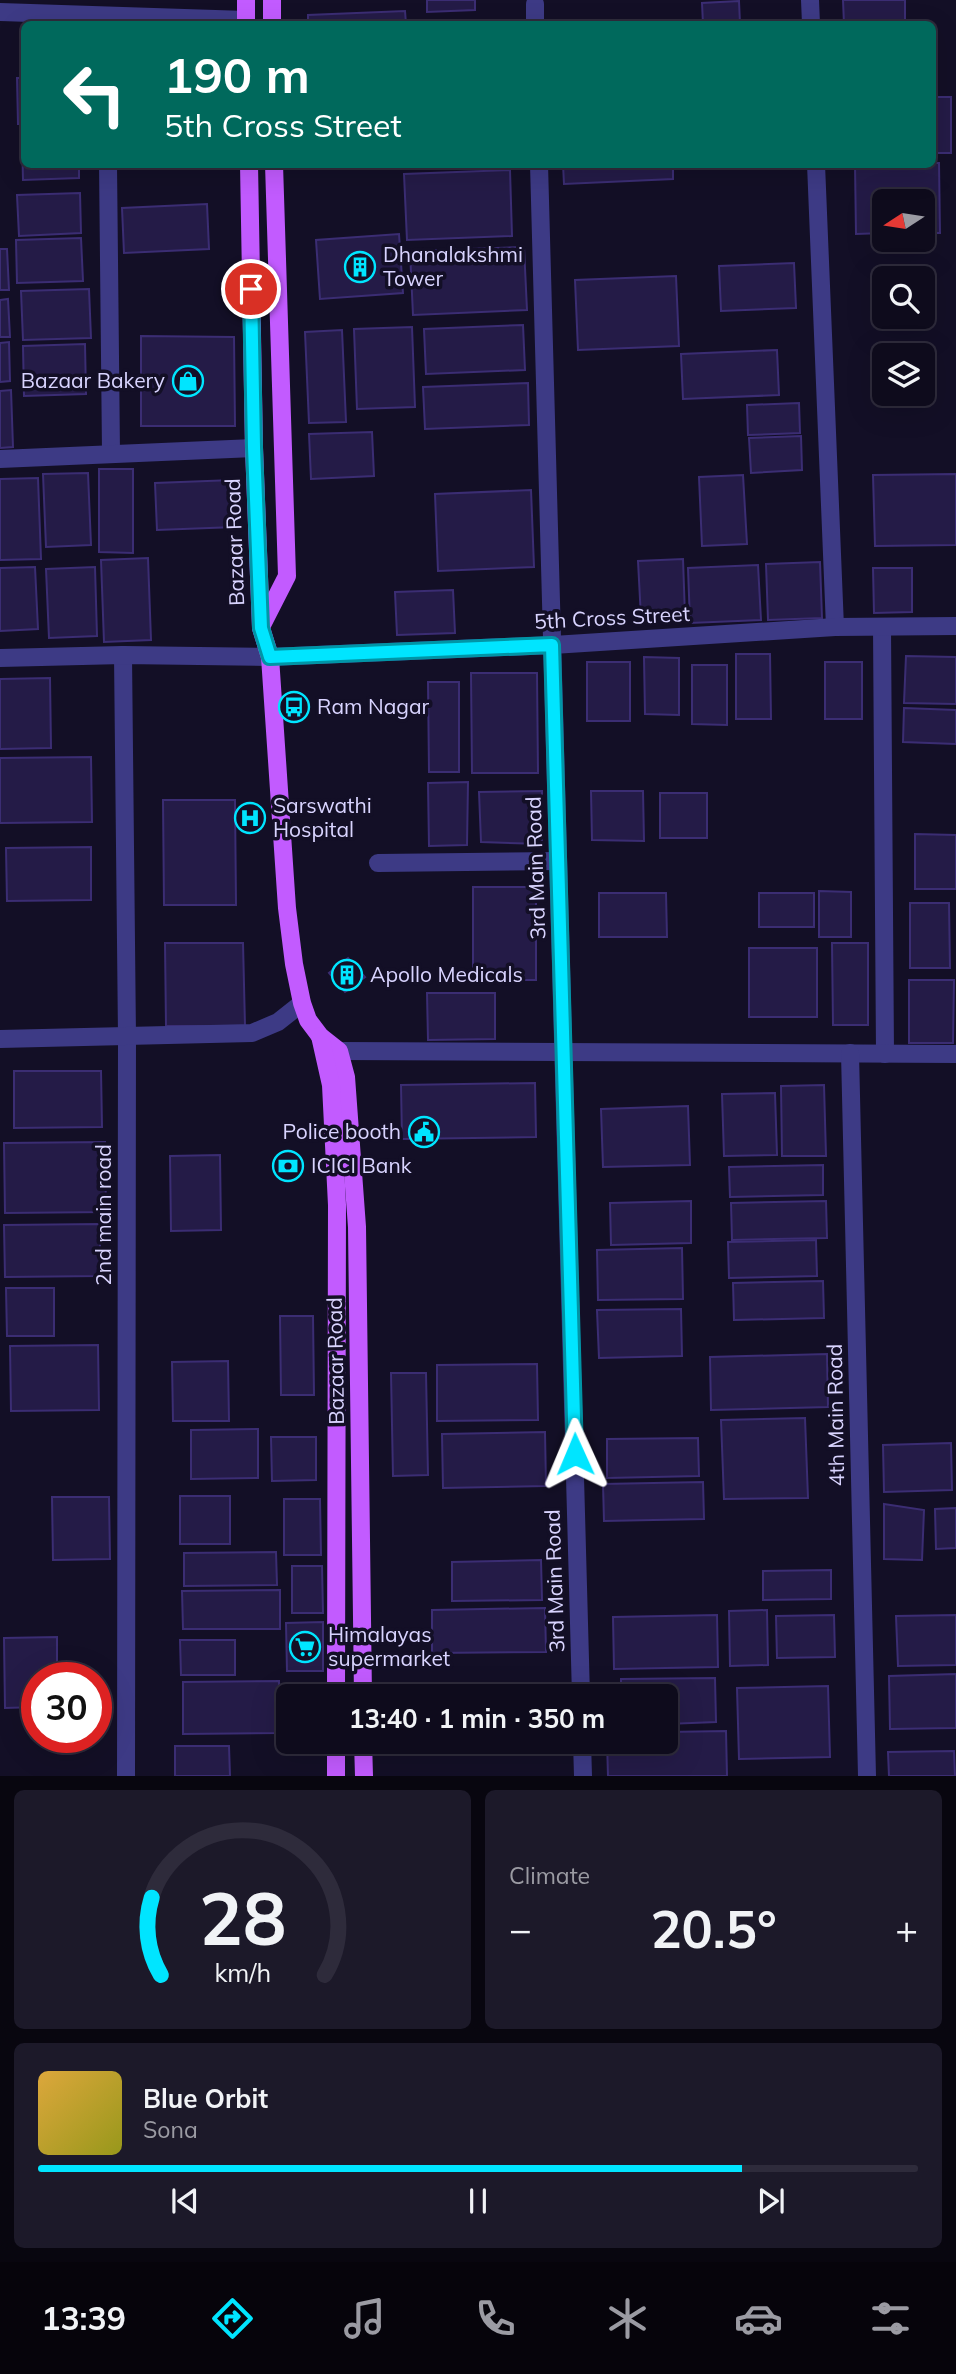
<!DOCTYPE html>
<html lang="en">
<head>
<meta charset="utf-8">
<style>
  body { margin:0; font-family:Mulish,sans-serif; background:#1c1929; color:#f1f3f6; height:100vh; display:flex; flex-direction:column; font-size:26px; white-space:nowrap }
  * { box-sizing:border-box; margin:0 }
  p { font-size:23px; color:#9b9ba3 }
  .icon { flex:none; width:38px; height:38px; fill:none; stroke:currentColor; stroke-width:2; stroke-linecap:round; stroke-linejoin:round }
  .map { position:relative; height:1776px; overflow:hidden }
  .sheet { display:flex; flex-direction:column; gap:14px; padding:14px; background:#08060f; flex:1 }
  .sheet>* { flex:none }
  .banner { position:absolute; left:21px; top:21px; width:915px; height:147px; border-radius:10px; box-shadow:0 7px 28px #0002,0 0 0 2px #2e2b3b; background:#00695c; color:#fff; overflow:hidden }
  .needle { width:46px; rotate:258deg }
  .controls { position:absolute; left:872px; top:189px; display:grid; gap:14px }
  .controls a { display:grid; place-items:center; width:63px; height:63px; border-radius:10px; background:#0e0b1c; box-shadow:0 7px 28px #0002,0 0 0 2px #2e2b3b; font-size:35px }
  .speed { position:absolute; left:21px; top:1662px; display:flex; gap:14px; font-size:35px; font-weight:700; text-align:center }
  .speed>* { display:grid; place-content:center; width:91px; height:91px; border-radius:50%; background:#0e0b1c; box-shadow:0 7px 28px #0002,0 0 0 2px #2e2b3b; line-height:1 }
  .speed .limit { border:10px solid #d22; background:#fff; color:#111 }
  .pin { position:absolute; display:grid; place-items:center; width:60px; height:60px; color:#fff; margin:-30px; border:4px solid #fff; border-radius:50%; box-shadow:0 2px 7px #0007 }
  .me { position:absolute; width:77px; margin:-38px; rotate:359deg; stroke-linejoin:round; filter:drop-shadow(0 0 5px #0008) }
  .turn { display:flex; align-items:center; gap:24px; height:147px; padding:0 28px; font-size:32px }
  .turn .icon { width:91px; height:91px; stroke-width:2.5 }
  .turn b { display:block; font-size:49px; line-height:60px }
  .big { font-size:52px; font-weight:700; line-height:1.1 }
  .sheet .card { flex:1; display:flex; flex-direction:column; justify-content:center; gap:10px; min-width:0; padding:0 24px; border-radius:10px; background:#1c1929 }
  .sheet .dial { align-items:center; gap:0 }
  .dial svg { height:182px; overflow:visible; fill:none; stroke:#2e2b3b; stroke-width:7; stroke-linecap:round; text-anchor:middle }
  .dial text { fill:#f1f3f6; stroke:none }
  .song { display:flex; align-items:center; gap:21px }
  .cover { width:84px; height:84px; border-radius:10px; background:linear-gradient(135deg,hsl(40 70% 55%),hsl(60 70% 35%)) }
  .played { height:7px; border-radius:4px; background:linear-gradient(90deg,#00e5ff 80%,#2e2b3b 80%) }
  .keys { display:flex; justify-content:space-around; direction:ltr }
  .heat { display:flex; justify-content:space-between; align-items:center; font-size:38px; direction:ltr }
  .sheet .tiles { flex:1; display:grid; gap:14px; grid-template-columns:1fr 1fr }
  .card:last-child { grid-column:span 2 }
  .trip { position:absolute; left:276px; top:1684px; width:402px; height:70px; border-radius:10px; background:#0e0b1c; box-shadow:0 7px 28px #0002,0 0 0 2px #2e2b3b; font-weight:700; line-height:70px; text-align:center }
  .menu { display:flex; height:112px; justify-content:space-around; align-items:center; background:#06040b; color:#9b9ba3 }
  .menu .icon { width:49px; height:49px }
  .menu .on { color:#00e5ff }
  .menu b { font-size:32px; color:#f1f3f6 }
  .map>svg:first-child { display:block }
  .building { fill:#241b47; stroke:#3b2d73; stroke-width:2 }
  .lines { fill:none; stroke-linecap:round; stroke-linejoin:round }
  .minor { stroke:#3d3a85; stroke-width:18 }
  .major { stroke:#c25bff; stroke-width:18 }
  .route-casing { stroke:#0095a6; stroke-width:18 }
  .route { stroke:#00e5ff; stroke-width:12 }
  .labels { text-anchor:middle; stroke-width:7; stroke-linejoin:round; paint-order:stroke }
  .poi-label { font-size:21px; fill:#d9d4ff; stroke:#130f26; text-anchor:start }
  .street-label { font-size:21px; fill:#d9d4ff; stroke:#130f26 }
</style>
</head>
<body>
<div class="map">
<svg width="956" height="1776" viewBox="0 0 956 1776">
  <rect width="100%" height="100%" fill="#130f26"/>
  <g class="building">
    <polygon points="427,0 475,0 475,10 427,12"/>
    <polygon points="843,0 905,0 905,24 844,24"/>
    <polygon points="739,1 740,24 703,24 702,3"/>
    <polygon points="405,11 406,24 308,24 308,15"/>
    <polygon points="17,78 24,78 24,124 18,124"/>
    <rect x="933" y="97" width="18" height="56"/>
    <polygon points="22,135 24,135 24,164 79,164 79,178 23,180"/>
    <polygon points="933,163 939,163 940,233 922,233 922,201 884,201 884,233 856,234 855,164"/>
    <polygon points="563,164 673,164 673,179 564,184"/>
    <polygon points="510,170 512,236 407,240 404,174"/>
    <polygon points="80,193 81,233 19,236 17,195"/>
    <polygon points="207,204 209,249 124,253 122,208"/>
    <polygon points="399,234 403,293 320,299 316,240"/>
    <polygon points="81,238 83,281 17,283 16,240"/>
    <polygon points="524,247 527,310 413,315 410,251"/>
    <polygon points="0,249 7,249 9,290 0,290"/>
    <polygon points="794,263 796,308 721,311 719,266"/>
    <polygon points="676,276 679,346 578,350 575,280"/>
    <polygon points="89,289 91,338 23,340 21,291"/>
    <polygon points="8,299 10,337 0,337 0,300"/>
    <polygon points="523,325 525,370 426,374 424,329"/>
    <polygon points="412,327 415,407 357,409 354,329"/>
    <polygon points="342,330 346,422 309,423 305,332"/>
    <polygon points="141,336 234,337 235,426 141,426"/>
    <polygon points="9,342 10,381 0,382 0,343"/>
    <polygon points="85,344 86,394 24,396 23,346"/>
    <polygon points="777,350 779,395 683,399 681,354"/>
    <polygon points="528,383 529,425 425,429 423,387"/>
    <polygon points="11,390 13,447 0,448 0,391"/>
    <polygon points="799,403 800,433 748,435 747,405"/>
    <polygon points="372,432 374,476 311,479 309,434"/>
    <polygon points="801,436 802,470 751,473 749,438"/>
    <polygon points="99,469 133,469 133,553 99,552"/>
    <polygon points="88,473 91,545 46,547 43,474"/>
    <polygon points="956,474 956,545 875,546 873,475"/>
    <polygon points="743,475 747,544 702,546 699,477"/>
    <polygon points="38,478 41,559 0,560 0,479"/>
    <polygon points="233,480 235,527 157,530 155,483"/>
    <polygon points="531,490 534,567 438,571 435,494"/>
    <polygon points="148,558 151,640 104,642 101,560"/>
    <polygon points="683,559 685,616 641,618 638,561"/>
    <polygon points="820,562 822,618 768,620 766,564"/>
    <polygon points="758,565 761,620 690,623 688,568"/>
    <polygon points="35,567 38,629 0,631 0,568"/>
    <polygon points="95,567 97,636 49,638 46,569"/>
    <polygon points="873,568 912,568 912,612 874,613"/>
    <polygon points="453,590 455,633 397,635 395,592"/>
    <polygon points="736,654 770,654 771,719 736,719"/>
    <polygon points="906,656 956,657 956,704 904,703"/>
    <polygon points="644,657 679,658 679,715 645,714"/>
    <rect x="587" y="662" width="43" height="59"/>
    <rect x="825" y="662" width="37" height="57"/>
    <polygon points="692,665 727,665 727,725 692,724"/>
    <polygon points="471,673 537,673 538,773 472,773"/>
    <polygon points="50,678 51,748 0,749 0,679"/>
    <polygon points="428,682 459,682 459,772 429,772"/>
    <polygon points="904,708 956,710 956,744 903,742"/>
    <polygon points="91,757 92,822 0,823 0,758"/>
    <polygon points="468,782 467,845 429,846 428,783"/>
    <polygon points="542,791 542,844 481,842 479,792"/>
    <polygon points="591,791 643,791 644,841 592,840"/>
    <rect x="660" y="793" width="47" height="45"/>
    <polygon points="163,800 235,800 236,905 164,905"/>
    <polygon points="915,834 956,835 956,889 915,889"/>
    <polygon points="91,847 91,900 7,901 6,848"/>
    <rect x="473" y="887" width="63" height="93"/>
    <polygon points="819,891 851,892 851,937 819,937"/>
    <polygon points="599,893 666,893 667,937 599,937"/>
    <rect x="759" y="893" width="55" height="34"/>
    <polygon points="910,903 949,903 950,968 910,968"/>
    <polygon points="165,943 243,943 245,1026 166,1026"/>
    <polygon points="832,943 868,943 868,1025 833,1025"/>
    <rect x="749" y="948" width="68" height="69"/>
    <polygon points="348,958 365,977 345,992 329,973"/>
    <polygon points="909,980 954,980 953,1043 909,1043"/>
    <polygon points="427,993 495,993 495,1039 428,1040"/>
    <polygon points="14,1071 101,1071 102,1127 14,1128"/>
    <polygon points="535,1083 536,1137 402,1139 401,1085"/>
    <polygon points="824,1085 826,1156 782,1156 781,1086"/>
    <polygon points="775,1093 777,1155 724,1156 722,1094"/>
    <polygon points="688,1106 690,1165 603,1167 601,1109"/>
    <polygon points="105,1142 106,1212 5,1213 4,1143"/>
    <polygon points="220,1155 221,1230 171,1231 170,1156"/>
    <polygon points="823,1165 823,1195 730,1197 729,1167"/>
    <polygon points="691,1201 691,1243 611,1245 610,1203"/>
    <polygon points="826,1201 827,1238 732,1240 731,1203"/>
    <polygon points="100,1224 100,1276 5,1277 4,1225"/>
    <polygon points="816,1240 817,1276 729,1278 728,1242"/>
    <polygon points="682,1248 683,1299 598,1300 597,1250"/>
    <polygon points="823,1281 824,1318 734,1320 733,1283"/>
    <polygon points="6,1288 54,1288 54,1336 7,1336"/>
    <polygon points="681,1309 682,1356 599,1358 597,1310"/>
    <polygon points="280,1316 313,1316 314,1395 281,1395"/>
    <polygon points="98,1345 99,1410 11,1411 10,1346"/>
    <polygon points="827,1354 828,1407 711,1410 710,1357"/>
    <polygon points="228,1361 229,1421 173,1421 172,1362"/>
    <polygon points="537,1364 538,1420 437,1421 437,1365"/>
    <polygon points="391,1373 426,1373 428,1475 393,1476"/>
    <polygon points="805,1418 808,1498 724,1499 721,1420"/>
    <polygon points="258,1429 258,1478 191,1479 191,1430"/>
    <polygon points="545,1432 546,1486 443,1488 442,1434"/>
    <polygon points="271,1437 316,1437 316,1480 272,1481"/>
    <polygon points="698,1438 699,1476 607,1478 607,1439"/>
    <polygon points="951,1443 952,1490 884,1492 883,1445"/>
    <polygon points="703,1482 704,1519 604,1521 603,1484"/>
    <rect x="180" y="1496" width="50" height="48"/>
    <polygon points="52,1497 109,1497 110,1559 53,1560"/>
    <polygon points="284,1499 320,1499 321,1555 284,1555"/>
    <polygon points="884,1504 924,1510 922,1560 884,1559"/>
    <polygon points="956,1508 956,1548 936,1549 935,1509"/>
    <polygon points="276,1552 277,1585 184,1586 184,1553"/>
    <polygon points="541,1560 542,1600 452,1601 452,1562"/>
    <polygon points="292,1566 322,1566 323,1613 292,1613"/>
    <polygon points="831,1570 831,1599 763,1600 763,1571"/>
    <polygon points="280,1590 280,1629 183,1629 182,1591"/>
    <polygon points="545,1608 546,1652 432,1653 432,1610"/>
    <polygon points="767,1610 768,1665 730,1666 729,1611"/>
    <polygon points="717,1615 718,1667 614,1669 613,1617"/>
    <polygon points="834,1615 835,1657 777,1658 776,1616"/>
    <polygon points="956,1615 956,1665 898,1666 896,1616"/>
    <polygon points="323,1622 323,1671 287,1671 286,1623"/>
    <polygon points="57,1637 57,1678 37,1678 37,1707 5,1708 4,1638"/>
    <polygon points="180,1640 235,1640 235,1675 181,1675"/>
    <polygon points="956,1674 956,1728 890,1729 889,1676"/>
    <polygon points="715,1678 716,1722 667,1724 667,1696 621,1696 621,1679"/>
    <polygon points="279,1681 280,1733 183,1734 183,1682"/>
    <polygon points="284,1684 320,1684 320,1696 289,1696 289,1740 285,1740"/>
    <polygon points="828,1686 830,1757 739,1759 737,1688"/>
    <polygon points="726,1731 727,1776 608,1776 607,1741 667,1741 667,1732"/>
    <polygon points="175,1746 229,1746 230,1776 175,1776"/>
    <polygon points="954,1751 955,1776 889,1776 888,1752"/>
  </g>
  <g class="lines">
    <g class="minor">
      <polyline points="810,0 811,24"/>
      <polyline points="535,4 535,24"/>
      <polyline points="0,12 246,20"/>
      <polyline points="108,164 111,453"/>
      <polyline points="539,164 581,1696"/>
      <polyline points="816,164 835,627"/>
      <polyline points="0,459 254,448"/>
      <polyline points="882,628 885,1054"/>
      <polyline points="123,655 127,1037 126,1776"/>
      <polyline points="0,658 123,655 270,657 553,645 835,627 956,626"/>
      <polyline points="378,863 558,861"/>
      <polyline points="0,1039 252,1033 278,1022 302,1003"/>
      <polyline points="339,1051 956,1054"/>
      <polyline points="850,1053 867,1776"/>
      <polyline points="582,1741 583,1776"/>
    </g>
    <g class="major">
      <polyline points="246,0 246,24"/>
      <polyline points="272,0 272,24"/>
      <polyline points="249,164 254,448 261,628 270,657 287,908 294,964 302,1003 308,1020 320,1036 339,1051 346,1077 357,1227 363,1696"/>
      <polyline points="262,625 287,576 274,164"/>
      <polyline points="320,1036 331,1085 337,1205 336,1696"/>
      <polyline points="363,1741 364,1776"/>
      <polyline points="336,1776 336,1741"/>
    </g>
  </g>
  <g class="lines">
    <g class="route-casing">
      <polyline id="route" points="251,289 254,447 261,628 270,657 552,645 575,1454"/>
    </g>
    <use href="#route" class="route"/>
  </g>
  <defs>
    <g id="building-ring" transform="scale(1.575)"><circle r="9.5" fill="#130f26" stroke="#00e5ff" stroke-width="1.5"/><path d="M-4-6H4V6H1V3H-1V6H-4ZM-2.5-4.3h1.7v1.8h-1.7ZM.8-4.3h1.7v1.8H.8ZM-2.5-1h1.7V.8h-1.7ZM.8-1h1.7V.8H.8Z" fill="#00e5ff"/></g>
    <g id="shop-ring" transform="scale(1.575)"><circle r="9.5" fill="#130f26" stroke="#00e5ff" stroke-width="1.5"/><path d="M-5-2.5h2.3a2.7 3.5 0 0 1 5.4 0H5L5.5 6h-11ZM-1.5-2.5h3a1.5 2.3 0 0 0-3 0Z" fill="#00e5ff"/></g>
    <g id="bus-ring" transform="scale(1.575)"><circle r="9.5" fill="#130f26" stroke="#00e5ff" stroke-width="1.5"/><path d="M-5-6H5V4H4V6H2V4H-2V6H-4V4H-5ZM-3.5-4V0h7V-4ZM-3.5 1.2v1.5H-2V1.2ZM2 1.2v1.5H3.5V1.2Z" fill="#00e5ff"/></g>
    <g id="hospital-ring" transform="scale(1.575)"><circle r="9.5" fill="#130f26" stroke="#00e5ff" stroke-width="1.5"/><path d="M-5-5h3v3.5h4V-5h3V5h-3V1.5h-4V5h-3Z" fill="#00e5ff"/></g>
    <g id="civic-ring" transform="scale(1.575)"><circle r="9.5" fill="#130f26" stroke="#00e5ff" stroke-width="1.5"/><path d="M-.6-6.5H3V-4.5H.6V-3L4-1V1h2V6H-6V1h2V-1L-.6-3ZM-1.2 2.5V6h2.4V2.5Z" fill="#00e5ff"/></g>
    <g id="bank-ring" transform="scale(1.575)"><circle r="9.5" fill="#130f26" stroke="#00e5ff" stroke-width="1.5"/><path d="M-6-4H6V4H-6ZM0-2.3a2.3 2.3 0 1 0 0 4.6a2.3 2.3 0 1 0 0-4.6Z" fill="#00e5ff"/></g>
    <g id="supermarket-ring" transform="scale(1.575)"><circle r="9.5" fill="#130f26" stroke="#00e5ff" stroke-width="1.5"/><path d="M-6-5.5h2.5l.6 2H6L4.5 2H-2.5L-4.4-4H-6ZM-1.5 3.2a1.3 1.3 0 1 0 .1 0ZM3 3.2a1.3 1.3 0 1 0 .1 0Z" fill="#00e5ff"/></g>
  </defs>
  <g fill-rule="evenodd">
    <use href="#building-ring" x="360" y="267"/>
    <use href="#shop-ring" x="188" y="381"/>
    <use href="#bus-ring" x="294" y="707"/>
    <use href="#hospital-ring" x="250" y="818"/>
    <use href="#building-ring" x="347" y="975"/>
    <use href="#civic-ring" x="424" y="1132"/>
    <use href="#bank-ring" x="288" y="1166"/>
    <use href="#supermarket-ring" x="305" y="1647"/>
  </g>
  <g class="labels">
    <g class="poi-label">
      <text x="383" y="262">Dhanalakshmi<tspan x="383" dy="24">Tower</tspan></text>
      <text x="165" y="388" text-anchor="end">Bazaar Bakery</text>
      <text x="317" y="714">Ram Nagar</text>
      <text x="273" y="813">Sarswathi<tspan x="273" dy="24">Hospital</tspan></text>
      <text x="370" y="982">Apollo Medicals</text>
      <text x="401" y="1139" text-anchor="end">Police booth</text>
      <text x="311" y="1173">ICICI Bank</text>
      <text x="328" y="1642">Himalayas<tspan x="328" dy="24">supermarket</tspan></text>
    </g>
    <g class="street-label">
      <text transform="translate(235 542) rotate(-92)" y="7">Bazaar Road</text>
      <text transform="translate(612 618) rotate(-3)" y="7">5th Cross Street</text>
      <text transform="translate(536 868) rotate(-92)" y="7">3rd Main Road</text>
      <text transform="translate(104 1215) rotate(-90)" y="7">2nd main road</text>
      <text transform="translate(336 1361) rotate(-91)" y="7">Bazaar Road</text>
      <text transform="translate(836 1415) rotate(-91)" y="7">4th Main Road</text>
      <text transform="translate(555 1581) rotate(-92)" y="7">3rd Main Road</text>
    </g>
  </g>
</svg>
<div class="controls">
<a><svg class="needle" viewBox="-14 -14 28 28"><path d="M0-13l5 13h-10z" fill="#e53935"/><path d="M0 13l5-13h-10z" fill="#9b9ba3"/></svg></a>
<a><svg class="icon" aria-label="search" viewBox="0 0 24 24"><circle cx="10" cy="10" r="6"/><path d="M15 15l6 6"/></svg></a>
<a><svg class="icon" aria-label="layers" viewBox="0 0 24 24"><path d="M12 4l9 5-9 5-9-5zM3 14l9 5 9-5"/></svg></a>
</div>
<div class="speed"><div class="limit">30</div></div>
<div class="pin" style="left:251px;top:289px;background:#d93025"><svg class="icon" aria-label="arrive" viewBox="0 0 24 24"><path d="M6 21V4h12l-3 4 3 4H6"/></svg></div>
<svg class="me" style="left:575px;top:1454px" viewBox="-20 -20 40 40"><path d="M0-17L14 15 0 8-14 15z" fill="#00e5ff" stroke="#fff" stroke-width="4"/></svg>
<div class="trip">13:40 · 1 min · 350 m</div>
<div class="banner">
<div class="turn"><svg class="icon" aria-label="left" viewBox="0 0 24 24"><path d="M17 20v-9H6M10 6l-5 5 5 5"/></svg><div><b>190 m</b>5th Cross Street</div></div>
</div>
</div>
<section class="sheet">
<div class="tiles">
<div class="card dial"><svg viewBox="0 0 100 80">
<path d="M14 69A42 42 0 1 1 86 69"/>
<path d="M14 69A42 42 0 0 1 10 35" stroke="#00e5ff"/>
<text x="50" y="56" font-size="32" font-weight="700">28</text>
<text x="50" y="72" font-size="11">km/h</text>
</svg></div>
<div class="card"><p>Climate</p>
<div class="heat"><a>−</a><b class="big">20.5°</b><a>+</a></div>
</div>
<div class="card">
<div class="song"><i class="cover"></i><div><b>Blue Orbit</b><p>Sona</p></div></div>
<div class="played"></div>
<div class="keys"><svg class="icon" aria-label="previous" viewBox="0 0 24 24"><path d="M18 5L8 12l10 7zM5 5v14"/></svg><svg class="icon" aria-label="pause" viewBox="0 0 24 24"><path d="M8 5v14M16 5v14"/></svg><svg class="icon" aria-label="next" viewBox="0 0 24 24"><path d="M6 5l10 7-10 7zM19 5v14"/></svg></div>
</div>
</div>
</section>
<nav class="menu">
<b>13:39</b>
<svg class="icon on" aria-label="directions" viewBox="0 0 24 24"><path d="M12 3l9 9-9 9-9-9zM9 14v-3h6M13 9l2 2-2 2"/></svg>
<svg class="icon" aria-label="music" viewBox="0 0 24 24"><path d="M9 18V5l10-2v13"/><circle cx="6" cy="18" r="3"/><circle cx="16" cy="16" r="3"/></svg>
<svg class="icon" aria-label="phone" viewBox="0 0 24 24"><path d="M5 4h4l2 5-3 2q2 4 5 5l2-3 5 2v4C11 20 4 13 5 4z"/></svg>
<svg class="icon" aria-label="climate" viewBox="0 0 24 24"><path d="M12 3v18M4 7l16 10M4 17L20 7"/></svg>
<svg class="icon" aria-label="car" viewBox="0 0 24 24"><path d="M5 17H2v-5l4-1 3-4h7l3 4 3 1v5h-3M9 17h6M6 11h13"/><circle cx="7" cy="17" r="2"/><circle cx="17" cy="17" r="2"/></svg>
<svg class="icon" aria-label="filters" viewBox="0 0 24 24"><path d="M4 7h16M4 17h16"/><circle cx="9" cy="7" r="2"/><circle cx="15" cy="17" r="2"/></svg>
</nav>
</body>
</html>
